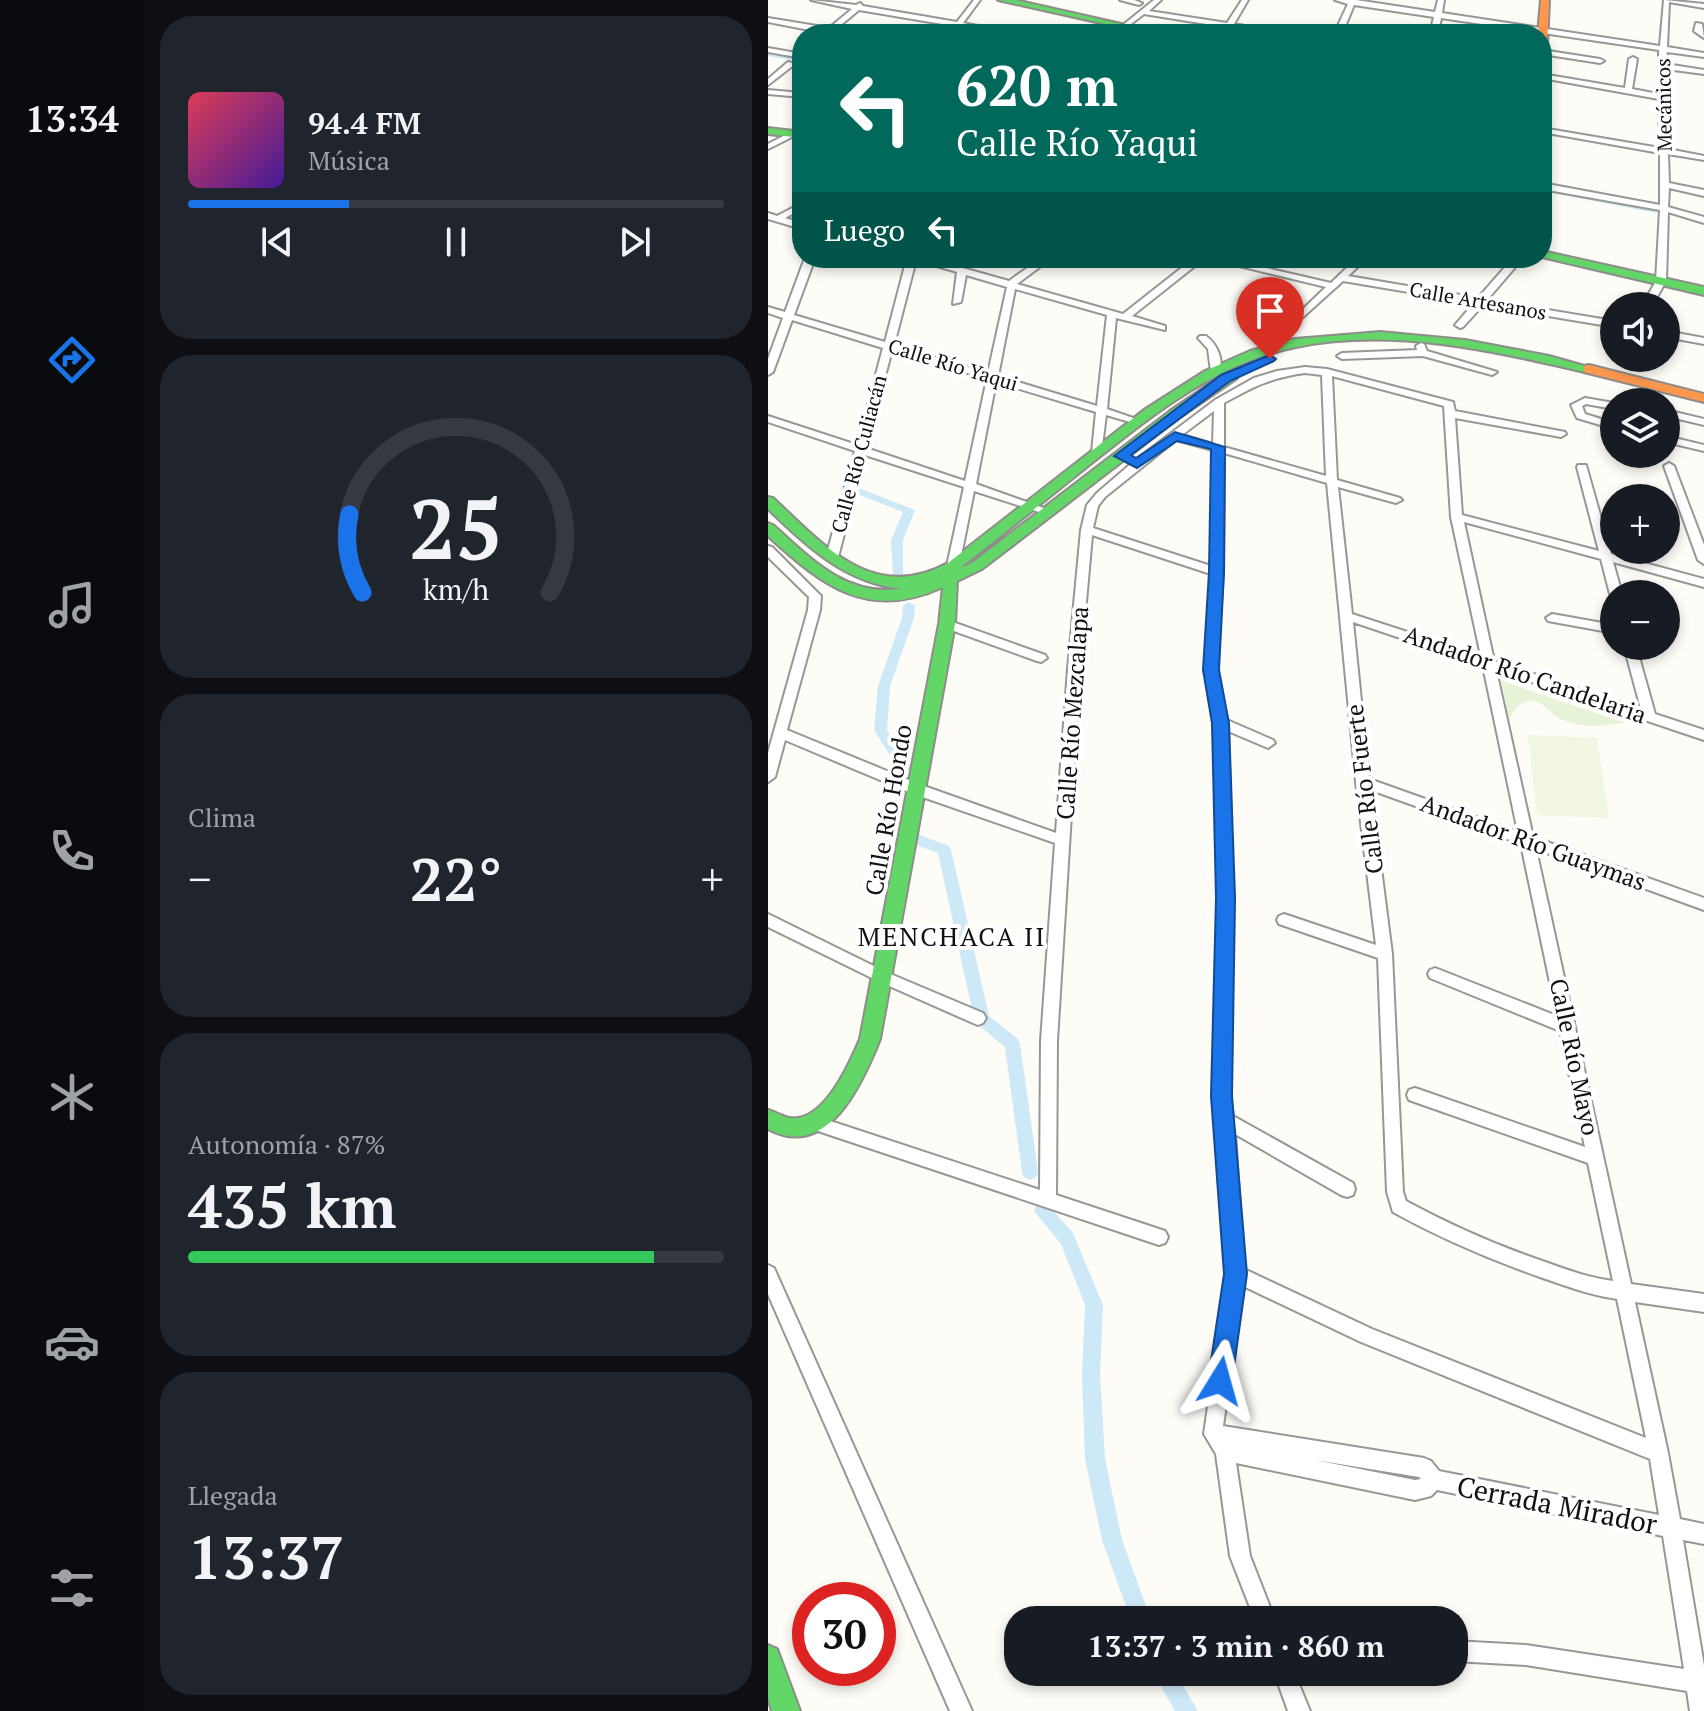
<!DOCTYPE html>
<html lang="es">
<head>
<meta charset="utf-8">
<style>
  body { margin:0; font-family:"PT Serif",serif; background:#20242c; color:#f1f3f6; height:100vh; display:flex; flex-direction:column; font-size:30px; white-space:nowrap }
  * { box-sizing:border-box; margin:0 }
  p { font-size:26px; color:#9ea1a6 }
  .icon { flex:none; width:44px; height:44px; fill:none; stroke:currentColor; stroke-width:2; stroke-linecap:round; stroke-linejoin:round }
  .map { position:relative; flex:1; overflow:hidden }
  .panel { display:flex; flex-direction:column; gap:16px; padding:16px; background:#0d0f14; width:624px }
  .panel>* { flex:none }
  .guide { position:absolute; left:24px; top:24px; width:760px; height:244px; border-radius:32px; box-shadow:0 4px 12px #0003; background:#00695c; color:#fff; overflow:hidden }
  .controls { position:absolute; left:832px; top:292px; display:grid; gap:16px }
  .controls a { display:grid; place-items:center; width:80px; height:80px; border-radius:50%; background:#171b24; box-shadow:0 4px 12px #0003; font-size:40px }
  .speed { position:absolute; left:24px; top:1582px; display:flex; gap:16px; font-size:40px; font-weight:700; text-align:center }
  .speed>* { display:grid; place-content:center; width:104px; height:104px; border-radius:50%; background:#171b24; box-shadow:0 4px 12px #0003; line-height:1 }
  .speed .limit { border:12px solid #d22; background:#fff; color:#111 }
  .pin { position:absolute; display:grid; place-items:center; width:68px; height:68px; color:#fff; margin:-82px -34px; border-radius:50% 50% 50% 0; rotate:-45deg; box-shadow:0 0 8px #0007 }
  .pin .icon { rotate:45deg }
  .me { position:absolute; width:88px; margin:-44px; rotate:8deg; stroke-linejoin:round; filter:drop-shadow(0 0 6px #0008) }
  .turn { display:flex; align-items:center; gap:28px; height:168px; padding:0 32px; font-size:36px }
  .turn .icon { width:104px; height:104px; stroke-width:2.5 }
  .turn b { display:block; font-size:56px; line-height:68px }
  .then { display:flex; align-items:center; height:76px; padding:0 32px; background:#0003; gap:16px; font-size:30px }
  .big { font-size:60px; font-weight:700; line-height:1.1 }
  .panel .tile { flex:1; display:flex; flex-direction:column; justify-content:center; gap:12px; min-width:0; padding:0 28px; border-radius:32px; background:#20242c }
  .panel .dial { align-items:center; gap:0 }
  .dial svg { height:208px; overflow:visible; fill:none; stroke:#363941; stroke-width:7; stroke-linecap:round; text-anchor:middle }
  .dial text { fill:#f1f3f6; stroke:none }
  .song { display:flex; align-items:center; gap:24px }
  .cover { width:96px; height:96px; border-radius:12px; background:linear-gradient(135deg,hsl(350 70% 55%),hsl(260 70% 35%)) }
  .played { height:8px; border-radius:4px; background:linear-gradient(90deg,#1a73e8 30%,#363941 30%) }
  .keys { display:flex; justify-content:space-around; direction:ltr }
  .heat { display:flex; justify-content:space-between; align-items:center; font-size:44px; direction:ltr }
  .charge { height:12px; border-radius:6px; background:linear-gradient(90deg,#34c759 87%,#363941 0) }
  .trip { position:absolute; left:236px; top:1606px; width:464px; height:80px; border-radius:32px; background:#171b24; box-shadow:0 4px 12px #0003; font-weight:700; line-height:80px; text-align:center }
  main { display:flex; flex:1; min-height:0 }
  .dock { display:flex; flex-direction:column; width:144px; justify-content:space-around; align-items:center; background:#090b0e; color:#9ea1a6 }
  .dock .icon { width:56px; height:56px }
  .dock .current { color:#1a73e8 }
  .dock b { font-size:36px; color:#f1f3f6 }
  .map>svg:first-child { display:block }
  .green { fill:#e7f3d7 }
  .pitch { fill:#f0f6e1 }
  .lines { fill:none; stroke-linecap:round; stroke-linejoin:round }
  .canal { fill:#cde8f7; fill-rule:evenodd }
  .street-casing { stroke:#979795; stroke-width:4 }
  .fast-casing { stroke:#8e8d8b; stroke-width:4 }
  .slow-casing { stroke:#8e8d8b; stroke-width:4 }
  .street { fill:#fffffe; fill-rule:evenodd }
  .fast { fill:#63d668; fill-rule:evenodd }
  .slow { fill:#ff974d; fill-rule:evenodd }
  .route { fill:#1a73e8; stroke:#114b97; stroke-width:2 }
  .labels { text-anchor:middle; stroke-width:8; stroke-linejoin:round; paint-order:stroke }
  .far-street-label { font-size:20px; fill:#111; stroke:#fff }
  .street-label { font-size:24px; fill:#111; stroke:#fff }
  .neighbourhood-label { font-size:26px; letter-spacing:2px; fill:#111; stroke:#fff }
  .near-street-label { font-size:28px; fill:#111; stroke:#fff }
</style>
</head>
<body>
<main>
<nav class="dock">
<b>13:34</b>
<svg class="icon current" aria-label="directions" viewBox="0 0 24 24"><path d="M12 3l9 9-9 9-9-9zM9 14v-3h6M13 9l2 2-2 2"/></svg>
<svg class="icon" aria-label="music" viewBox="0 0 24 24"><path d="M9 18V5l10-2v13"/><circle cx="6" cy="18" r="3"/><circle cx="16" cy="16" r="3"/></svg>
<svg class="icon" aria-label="phone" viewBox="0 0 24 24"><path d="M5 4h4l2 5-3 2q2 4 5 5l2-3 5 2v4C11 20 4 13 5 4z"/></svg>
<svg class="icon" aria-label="climate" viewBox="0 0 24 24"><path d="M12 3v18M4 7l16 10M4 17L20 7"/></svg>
<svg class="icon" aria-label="car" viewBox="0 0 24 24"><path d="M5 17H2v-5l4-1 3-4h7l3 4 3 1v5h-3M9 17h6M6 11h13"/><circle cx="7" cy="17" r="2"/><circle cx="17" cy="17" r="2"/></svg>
<svg class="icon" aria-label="filters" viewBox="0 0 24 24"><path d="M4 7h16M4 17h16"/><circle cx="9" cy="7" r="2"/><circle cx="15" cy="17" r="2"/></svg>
</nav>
<section class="panel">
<div class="tile">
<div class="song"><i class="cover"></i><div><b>94.4 FM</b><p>Música</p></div></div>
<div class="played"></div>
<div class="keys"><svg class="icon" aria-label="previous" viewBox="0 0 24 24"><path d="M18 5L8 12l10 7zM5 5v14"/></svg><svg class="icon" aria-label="pause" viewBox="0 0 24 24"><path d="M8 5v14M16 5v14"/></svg><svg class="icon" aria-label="next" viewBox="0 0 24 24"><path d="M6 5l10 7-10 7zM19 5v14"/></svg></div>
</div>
<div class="tile dial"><svg viewBox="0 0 100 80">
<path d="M14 69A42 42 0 1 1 86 69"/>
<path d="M14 69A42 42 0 0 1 9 39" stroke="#1a73e8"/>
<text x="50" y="56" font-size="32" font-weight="700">25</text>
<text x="50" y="72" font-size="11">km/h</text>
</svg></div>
<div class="tile"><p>Clima</p>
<div class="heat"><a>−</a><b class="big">22°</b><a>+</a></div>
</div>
<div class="tile"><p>Autonomía · 87%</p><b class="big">435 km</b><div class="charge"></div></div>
<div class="tile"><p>Llegada</p><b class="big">13:37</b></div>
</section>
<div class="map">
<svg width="936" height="1711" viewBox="0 0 936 1711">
  <rect width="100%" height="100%" fill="#fdfcf7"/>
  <path class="green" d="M 732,674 L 744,675 L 740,683 L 851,721 L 872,717 L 879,719 C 850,723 822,732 793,719 C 780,714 778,701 762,701 C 751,701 745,711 741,720 Z"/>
  <polygon class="pitch" points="760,735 829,738 841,818 769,815"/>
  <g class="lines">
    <g class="canal">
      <polygon points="0,52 34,58 34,62 0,56"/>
      <polygon points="774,185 888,207 892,210 888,213 774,191"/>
      <polygon points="78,483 147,510 135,540 135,578 127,578 125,575 123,540 135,512 74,488 73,486"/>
      <polygon points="141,602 147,606 146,618 122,686 119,730 144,768 137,773 132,771 106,730 110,686 134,618 135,606"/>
      <polygon points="149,834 181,846 183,850 221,1016 250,1039 252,1044 270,1172 268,1177 262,1180 256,1177 254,1172 237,1047 209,1024 206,1019 170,853 144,843 142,839 144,835"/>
      <polygon points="274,1203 280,1205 305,1233 335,1305 332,1375 337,1459 354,1540 383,1620 363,1620 334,1540 317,1459 314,1375 317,1305 293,1244 266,1211 268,1205"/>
      <polygon points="385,1672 407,1672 430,1711 407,1711"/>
    </g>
    <g class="street-casing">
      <g id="street">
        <polygon points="43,0 88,5 92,3 95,6 189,22 206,0 212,0 195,23 249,34 233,34 193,27 188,34 180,34 186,26 91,10 62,34 0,22 0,18 61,28 84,9"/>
        <polygon points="352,0 366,0 374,3 371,5"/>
        <polygon points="386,0 393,0 381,11 459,23 474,0 480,0 466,24 520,34 502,34 463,28 458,33 454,31 457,27 376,14 359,27 355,27 355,25"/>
        <polygon points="567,0 588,0 667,12 670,0 676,0 674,13 892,46 896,0 936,4 936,8 901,2 899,47 936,53 936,57 899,52 898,64 936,70 936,74 898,69 900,149 936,156 936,160 900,154 901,183 936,190 936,196 901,188 900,207 936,217 936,223 900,212 898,281 884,306 874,306 888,281 892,210 774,189 774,183 892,205 892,153 774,132 774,128 892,148 891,99 774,78 774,74 857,88 861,59 865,57 869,59 864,89 891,94 891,50 673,18 670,34 662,34 666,17 586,5 574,34 566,34 580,4"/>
        <polygon points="928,23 934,24 936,38 926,31"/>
        <polygon points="104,32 108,32 109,34 100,34"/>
        <polygon points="0,48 34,54 34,58 0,52"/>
        <polygon points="774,50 832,59 836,61 832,63 774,54"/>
        <polygon points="20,62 27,64 0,85 0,79"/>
        <polygon points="0,90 34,93 34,97 0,94"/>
        <polygon points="23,132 30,134 0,149 0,144"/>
        <polygon points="34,203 34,209 17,218 34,223 34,229 0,219 0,213 9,216"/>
        <path d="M 37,258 L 47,258 L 26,315 L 117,342 L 139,258 L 159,258 L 241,281 L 273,258 L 284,258 L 249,284 L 355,314 L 426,258 L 437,258 L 364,316 L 397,326 L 397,330 L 348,318 L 339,409 L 374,421 L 369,424 L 338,415 L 333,454 L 325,454 L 324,452 L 328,412 L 228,382 L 208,484 L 287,512 L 285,514 L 277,514 L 206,491 L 191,566 L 185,570 L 179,566 L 196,487 L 97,455 L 70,557 L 64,561 L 58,557 L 87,451 L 0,422 L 0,416 L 89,445 L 115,348 L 24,320 L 5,372 L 0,375 L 0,359 L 15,318 L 0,313 L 0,307 L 17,312 ZM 148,260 L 189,272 L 185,304 L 193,302 L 198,275 L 239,287 L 220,373 L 126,345 ZM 247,289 L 339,315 L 329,406 L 230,376 ZM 124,350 L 219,379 L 197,481 L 98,448 Z"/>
        <polygon points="438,258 455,258 563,283 589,258 599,258 580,276 710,298 745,258 755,258 719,300 846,321 846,327 715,305 695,327 692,328 687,325 706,303 575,281 535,317 530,314 532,312 558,287"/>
        <polygon points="525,320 528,321 528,325 498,353 492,353 492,349"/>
        <polygon points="898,331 936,338 936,344 898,337"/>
        <path d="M 432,336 L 438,336 C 450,345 455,359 452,373 L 443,371 L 440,349 L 430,338 Z"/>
        <polygon points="653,343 656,344 659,351 729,372 724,375 655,356 574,359 569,356 574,353 649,350 648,346"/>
        <path d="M 537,367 L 559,369 L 685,402 L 687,411 L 797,432 L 798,434 L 793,437 L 687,418 L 694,515 L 831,551 L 809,467 L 810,465 L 818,465 L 843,554 L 936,579 L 936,587 L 845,562 L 854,594 L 846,594 L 846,597 L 842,594 L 833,559 L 696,522 L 726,661 L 873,709 L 856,646 L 868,646 L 887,714 L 936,730 L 936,740 L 728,670 L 765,837 L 936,898 L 936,910 L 768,849 L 863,1284 L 936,1294 L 936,1312 L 867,1302 L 900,1453 L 912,1519 L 936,1524 L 936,1544 L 915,1540 L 936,1666 L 936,1711 L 922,1711 L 919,1691 L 758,1665 L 686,1661 L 686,1641 L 758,1645 L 916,1669 L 895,1536 L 669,1490 L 663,1496 L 647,1500 L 468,1463 L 482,1556 L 507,1620 L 487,1620 L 462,1556 L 448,1454 L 436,1434 L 459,1274 L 450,1120 L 446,1096 L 451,898 L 449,810 L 447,723 L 437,670 L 443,574 L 324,535 L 312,669 L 289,1041 L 288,1195 L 397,1231 L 400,1237 L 397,1243 L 391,1245 L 47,1130 L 41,1128 L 39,1123 L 41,1118 L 47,1116 L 272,1190 L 273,1041 L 287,843 L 143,793 L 17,740 L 7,777 L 0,782 L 0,753 L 40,610 L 41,597 L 0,557 L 0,546 L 4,547 L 53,596 L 52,610 L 19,730 L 153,785 L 288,833 L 300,669 L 313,530 L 319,505 L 329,493 L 365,462 L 447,400 L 486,378 L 509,371 ZM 537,373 L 554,375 L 558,476 L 456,447 L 456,403 C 487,386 502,378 537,373 ZM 564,376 L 676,406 L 683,517 L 713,656 L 584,614 L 570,487 L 628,503 L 634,500 L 632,498 L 569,480 ZM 446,411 L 445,444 L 414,435 ZM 408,440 L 445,450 L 443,566 L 325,528 L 330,506 L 337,497 ZM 456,453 L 559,483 L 588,782 L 608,945 L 516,914 L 511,916 L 509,920 L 511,924 L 610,958 L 619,1192 L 625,1212 C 672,1238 721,1259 772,1277 C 798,1286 822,1295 849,1299 L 878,1438 L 604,1329 L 476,1269 L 467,1134 L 573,1195 L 579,1197 L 585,1195 L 587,1189 L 585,1183 L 465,1116 L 462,1096 L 465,898 L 460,731 L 500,748 L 507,743 L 505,740 L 459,720 L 449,670 L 455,572 ZM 585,622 L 715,666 L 750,832 L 601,779 ZM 603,790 L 753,844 L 789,1016 L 667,968 L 662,970 L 660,974 L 662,978 L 792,1031 L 817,1147 L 647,1088 L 641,1090 L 639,1095 L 641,1100 L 820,1163 L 845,1281 C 822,1278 802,1271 780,1263 C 730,1246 684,1226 638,1201 L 635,1192 L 624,954 ZM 475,1286 L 593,1342 L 882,1459 L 891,1515 L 671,1471 L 663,1461 L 656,1458 L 455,1426 ZM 547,1460 L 651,1477 L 653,1479 L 647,1480 Z"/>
        <polygon points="817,398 846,403 846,409 818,404 814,406 817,414 846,423 846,429 809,418 803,405"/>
        <polygon points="898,410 936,419 936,425 898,416"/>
        <polygon points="898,436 936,445 936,451 898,442"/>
        <polygon points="901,463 906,466 936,545 936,564 930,560 896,466"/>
        <polygon points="784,614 846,625 846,633 780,621 778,618"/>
        <polygon points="179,620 277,655 279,658 273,662 269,661 175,627 173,624 175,621"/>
        <polygon points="0,914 120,973 215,1013 218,1018 215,1023 210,1025 205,1023 110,981 0,927"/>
        <polygon points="0,1265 6,1268 204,1711 182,1711 0,1294"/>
        <polygon points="506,1672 526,1672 542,1711 520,1711"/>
      </g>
    </g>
    <g class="fast-casing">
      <g id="fast">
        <polygon points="230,0 247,0 362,26 355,34 345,34 351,27"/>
        <polygon points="0,128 34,132 34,138 0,134"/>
        <polygon points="774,251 936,287 936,295 774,257"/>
        <path d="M 612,332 L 697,340 L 781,356 L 827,369 L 821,373 C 726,351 625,327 528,347 C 449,363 387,413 325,462 C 281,497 237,533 192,568 L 204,563 L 402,411 L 459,372 L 469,372 L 469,378 L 412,417 L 214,569 L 189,581 L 187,624 L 112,1039 C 94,1084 60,1161 0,1129 L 0,1110 C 10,1113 19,1120 30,1118 C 59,1114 82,1063 92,1039 L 171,624 L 175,587 C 99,622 54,585 0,536 L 0,523 L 5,525 C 43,559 78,597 133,589 C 76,582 40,547 0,509 L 0,497 L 5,498 C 56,546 106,604 180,563 L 376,410 L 437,371 L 482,351 L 527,339 Z"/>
        <polygon points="0,1645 9,1649 32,1711 4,1711 0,1698"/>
      </g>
    </g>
    <g class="slow-casing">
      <g id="slow">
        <polygon points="773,0 781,0 779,46 774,49 774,34 770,34"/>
        <polygon points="821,365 936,394 936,402 816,372 816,366"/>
      </g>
    </g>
    <use href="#street" class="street"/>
    <use href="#fast" class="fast"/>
    <use href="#slow" class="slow"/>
  </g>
  <polygon class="route" points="502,355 508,359 506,361 462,381 363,455 368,458 407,432 457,447 456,572 451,670 461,723 467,898 464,1096 479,1274 464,1381 461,1389 452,1393 444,1389 440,1381 456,1274 443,1096 448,898 444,723 435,670 441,572 443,449 409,441 369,468 346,456 453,375"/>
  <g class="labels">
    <g class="far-street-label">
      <text transform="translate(896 105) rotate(-91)" y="7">Mecánicos</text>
      <text transform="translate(710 301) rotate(10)" y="7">Calle Artesanos</text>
      <text transform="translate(185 365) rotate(17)" y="7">Calle Río Yaqui</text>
      <text transform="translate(91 454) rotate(-75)" y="7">Calle Río Culiacán</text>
    </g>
    <g class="street-label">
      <text transform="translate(757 675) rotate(19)" y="8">Andador Río Candelaria</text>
      <text transform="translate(305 713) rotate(-86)" y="8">Calle Río Mezcalapa</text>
      <text transform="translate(597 789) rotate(-97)" y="8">Calle Río Fuerte</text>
      <text transform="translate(121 810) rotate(-80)" y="8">Calle Río Hondo</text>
      <text transform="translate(765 843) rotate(20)" y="8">Andador Río Guaymas</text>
      <text transform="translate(806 1057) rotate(78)" y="8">Calle Río Mayo</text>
    </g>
    <g class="neighbourhood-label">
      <text x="184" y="946">MENCHACA II</text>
    </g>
    <g class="near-street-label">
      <text transform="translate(789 1505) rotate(11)" y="10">Cerrada Mirador</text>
    </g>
  </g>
</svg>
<div class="controls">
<a><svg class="icon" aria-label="sound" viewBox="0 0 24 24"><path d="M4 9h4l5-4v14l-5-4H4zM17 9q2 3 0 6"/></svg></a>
<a><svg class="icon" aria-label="layers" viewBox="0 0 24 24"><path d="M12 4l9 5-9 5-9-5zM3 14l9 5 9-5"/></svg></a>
<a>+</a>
<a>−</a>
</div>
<div class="speed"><div class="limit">30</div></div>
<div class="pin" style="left:502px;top:359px;background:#d93025"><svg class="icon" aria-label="arrive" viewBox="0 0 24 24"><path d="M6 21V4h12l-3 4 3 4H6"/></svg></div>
<svg class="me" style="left:452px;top:1381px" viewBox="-20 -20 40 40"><path d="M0-17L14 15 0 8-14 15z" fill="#1a73e8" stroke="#fff" stroke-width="4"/></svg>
<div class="trip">13:37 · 3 min · 860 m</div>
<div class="guide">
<div class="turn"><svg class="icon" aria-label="left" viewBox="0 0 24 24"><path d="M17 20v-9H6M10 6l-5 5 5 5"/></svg><div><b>620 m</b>Calle Río Yaqui</div></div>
<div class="then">Luego<svg class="icon" aria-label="left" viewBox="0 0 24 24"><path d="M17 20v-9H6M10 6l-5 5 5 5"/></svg></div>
</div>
</div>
</main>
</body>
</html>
